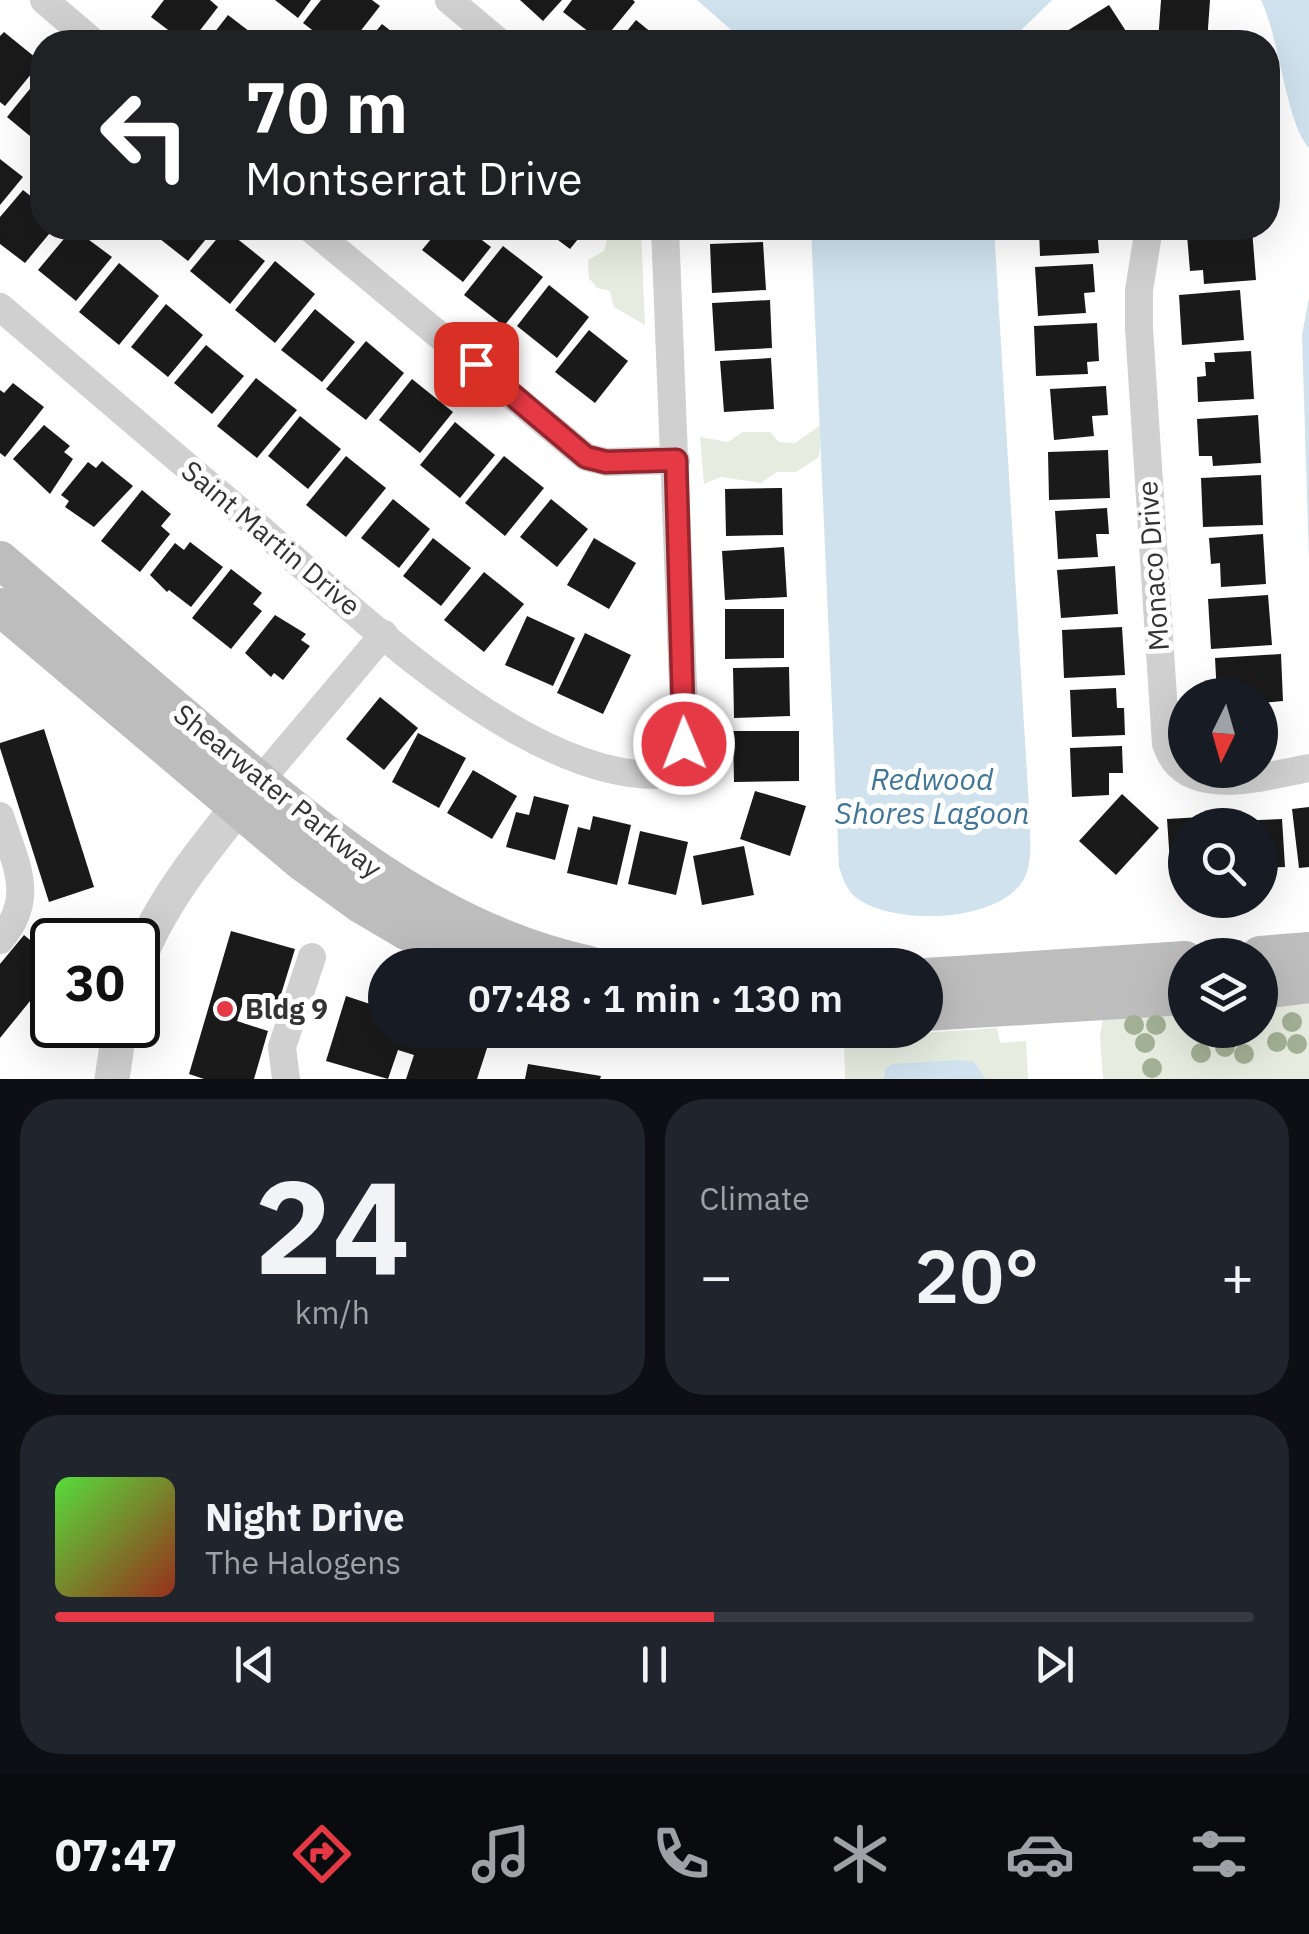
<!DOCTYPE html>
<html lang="en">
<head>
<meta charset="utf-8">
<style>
  body { margin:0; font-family:"IBM Plex Sans",sans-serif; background:#20242c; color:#f1f3f6; height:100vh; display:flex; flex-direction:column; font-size:38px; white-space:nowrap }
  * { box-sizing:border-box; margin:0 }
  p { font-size:32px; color:#9ea1a6 }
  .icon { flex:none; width:55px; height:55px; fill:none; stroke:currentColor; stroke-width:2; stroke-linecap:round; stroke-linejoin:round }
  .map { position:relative; height:1079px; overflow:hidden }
  .panel { display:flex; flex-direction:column; gap:20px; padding:20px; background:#0d0f14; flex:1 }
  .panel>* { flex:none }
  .banner { position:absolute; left:30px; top:30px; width:1250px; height:210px; border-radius:40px; box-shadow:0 10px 40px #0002; background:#202124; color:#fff; overflow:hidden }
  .needle { width:65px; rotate:185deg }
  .controls { position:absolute; left:1168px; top:678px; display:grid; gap:20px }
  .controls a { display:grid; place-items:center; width:110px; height:110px; border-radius:50%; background:#171b24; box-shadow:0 10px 40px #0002; font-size:50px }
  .speed { position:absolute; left:30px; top:918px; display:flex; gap:20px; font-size:50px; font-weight:700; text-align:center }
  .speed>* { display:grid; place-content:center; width:130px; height:130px; border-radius:50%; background:#171b24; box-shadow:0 10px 40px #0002; line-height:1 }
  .speed .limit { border:5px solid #111; border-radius:15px; background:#fff; color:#111 }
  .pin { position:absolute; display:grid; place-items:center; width:85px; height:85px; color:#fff; margin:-42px; border-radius:20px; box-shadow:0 5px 15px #0006 }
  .me { position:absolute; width:110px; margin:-55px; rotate:359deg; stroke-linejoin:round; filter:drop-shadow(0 0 8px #0008) }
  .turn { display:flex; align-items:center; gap:35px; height:210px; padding:0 50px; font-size:45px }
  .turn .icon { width:130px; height:130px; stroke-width:2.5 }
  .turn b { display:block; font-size:70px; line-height:85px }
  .big { font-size:75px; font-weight:600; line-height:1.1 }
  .panel .card { flex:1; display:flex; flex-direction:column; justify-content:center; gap:15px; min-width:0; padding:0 35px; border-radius:40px; background:#20242c }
  .panel .dial { align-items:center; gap:0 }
  .dial b { font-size:130px; line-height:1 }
  .song { display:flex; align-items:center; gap:30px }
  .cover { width:120px; height:120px; border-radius:15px; background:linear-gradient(135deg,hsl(110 70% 55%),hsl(10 70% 35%)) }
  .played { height:10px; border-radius:5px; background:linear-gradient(90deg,#e63946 55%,#363941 55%) }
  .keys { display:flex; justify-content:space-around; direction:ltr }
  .heat { display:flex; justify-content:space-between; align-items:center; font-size:55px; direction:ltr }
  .panel .tiles { flex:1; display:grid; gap:20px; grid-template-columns:1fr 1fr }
  .card:last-child { grid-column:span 2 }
  .trip { position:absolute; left:368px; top:948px; width:575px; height:100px; border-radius:50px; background:#171b24; box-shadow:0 10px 40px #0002; font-weight:600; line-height:100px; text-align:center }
  .menu { display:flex; height:160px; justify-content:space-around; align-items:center; background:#090b0e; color:#9ea1a6 }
  .menu .icon { width:70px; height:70px }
  .menu .current { color:#e63946 }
  .menu b { font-size:45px; color:#f1f3f6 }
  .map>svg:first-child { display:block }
  .green { fill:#e6ecdf }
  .water { fill:#cfe2ee }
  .building { fill:#1a1a1a }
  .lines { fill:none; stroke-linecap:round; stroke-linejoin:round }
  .minor { stroke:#d0d0d0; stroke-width:28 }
  .tertiary { stroke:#d0d0d0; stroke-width:35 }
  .secondary { stroke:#bdbdbd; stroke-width:38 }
  .tree { fill:#a2b095 }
  .route-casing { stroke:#96252e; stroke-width:25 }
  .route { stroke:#e63946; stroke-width:18 }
  .poi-dot { fill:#e63946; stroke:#fff; stroke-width:4 }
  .labels { text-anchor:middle; stroke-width:10; stroke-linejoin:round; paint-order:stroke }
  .street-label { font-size:28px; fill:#333; stroke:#fff }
  .poi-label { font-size:28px; font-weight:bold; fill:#333; stroke:#fff; text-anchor:start }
  .water-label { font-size:30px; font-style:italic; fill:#3f7597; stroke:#fff }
</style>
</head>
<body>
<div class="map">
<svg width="1309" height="1079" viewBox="0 0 1309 1079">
  <rect width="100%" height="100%" fill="#fff"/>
  <g class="green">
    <polygon points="610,228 641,228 645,325 614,307 610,291 597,288 589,278 588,260 604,251"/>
    <polygon points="822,424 819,457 796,472 777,472 761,483 721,477 704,484 700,437 728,442 743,432 770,432 779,442 795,443"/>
    <polygon points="1309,1002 1309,1079 1103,1079 1100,1036 1103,1018 1185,1013 1185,1030 1260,1030 1260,1008"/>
    <polygon points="997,1028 1000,1043 1026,1041 1028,1079 986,1079 974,1062 883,1074 883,1079 845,1079 844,1038"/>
  </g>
  <g class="water">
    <polygon points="697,0 1052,0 1009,42 745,42"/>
    <path d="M 1261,0 L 1309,0 L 1309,148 C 1286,124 1280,39 1261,0 Z"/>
    <path d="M 811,228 L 994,228 L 1029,807 C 1029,828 1034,857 1025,877 C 1002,924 888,927 853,895 C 845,887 843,878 839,867 Z"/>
    <polygon points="1309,298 1309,560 1302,335"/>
    <polygon points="960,1060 974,1062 986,1079 883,1079 885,1069 892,1064"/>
  </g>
  <g class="building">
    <polygon points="164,0 210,0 218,7 191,42 184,42 151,17"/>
    <polygon points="275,0 311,0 298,18"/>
    <polygon points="321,0 372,0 380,6 352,42 328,42 303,23"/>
    <polygon points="520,0 562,0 543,21"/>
    <polygon points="572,0 633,0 635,2 602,42 563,12"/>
    <polygon points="1161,0 1210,0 1207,42 1158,42"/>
    <polygon points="1109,5 1133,42 1074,42 1067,31"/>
    <polygon points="228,15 263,42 207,42"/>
    <polygon points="636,20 663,42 618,42"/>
    <polygon points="382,24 405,42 367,42"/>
    <polygon points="4,32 41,62 5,106 0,102 0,36"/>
    <polygon points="42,74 42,146 7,117"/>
    <polygon points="0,159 23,177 0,205"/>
    <polygon points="23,190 42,205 42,228 54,228 25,263 0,244 0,217"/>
    <polygon points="73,228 112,257 76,301 38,270"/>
    <polygon points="146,228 215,228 188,261"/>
    <polygon points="440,228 466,228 491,247 463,282 422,250"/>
    <polygon points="542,228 587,228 570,249"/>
    <polygon points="1039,228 1097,228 1099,253 1040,256"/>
    <polygon points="225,229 265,261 230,304 190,271"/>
    <polygon points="1252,229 1256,280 1204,284 1203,270 1190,271 1187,235"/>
    <polygon points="763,242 766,290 712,293 710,244"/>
    <polygon points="503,246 543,277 504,326 464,295"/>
    <polygon points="275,261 315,294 275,343 235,310"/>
    <polygon points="119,263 159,296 119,345 79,312"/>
    <polygon points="1093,264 1095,292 1084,293 1086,313 1038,316 1035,267"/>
    <polygon points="549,285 589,317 557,358 517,326"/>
    <polygon points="1240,290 1244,340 1182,345 1179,295"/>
    <polygon points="770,300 772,348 715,351 712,303"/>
    <polygon points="166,304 203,335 168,377 131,347"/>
    <polygon points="315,309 355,342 322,382 281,350"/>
    <polygon points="1097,323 1099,361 1087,362 1088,374 1036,376 1034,326"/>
    <polygon points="589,330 628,361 595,403 555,372"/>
    <polygon points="366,341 404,373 366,420 326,389"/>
    <polygon points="206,345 244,376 212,414 174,383"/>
    <polygon points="1251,351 1254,399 1198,402 1197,377 1206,376 1205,362 1215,362 1214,353"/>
    <polygon points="771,358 774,409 724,412 720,361"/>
    <polygon points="256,378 297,410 257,458 217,426"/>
    <polygon points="412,379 453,412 420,453 379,420"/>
    <polygon points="13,383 44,407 5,457 0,453 0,390 4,393"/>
    <polygon points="1106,386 1108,415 1092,416 1094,436 1054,440 1050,389"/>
    <polygon points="1258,415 1261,463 1213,466 1212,456 1199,456 1197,419"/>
    <polygon points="300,416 341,449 308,489 268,456"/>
    <polygon points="455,422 495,455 460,498 420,465"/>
    <polygon points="44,425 70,446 64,452 73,459 50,494 13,459"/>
    <polygon points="1108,450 1110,498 1049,500 1048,452"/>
    <polygon points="346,456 386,488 346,537 306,505"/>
    <polygon points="504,456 544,488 505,536 465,503"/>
    <polygon points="102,461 133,486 94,527 65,507 69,501 61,495 88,462 96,468"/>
    <polygon points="1261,475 1263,525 1203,527 1201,478"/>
    <polygon points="782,488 783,535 726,536 725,489"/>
    <polygon points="142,490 171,514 161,526 170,534 140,572 101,541"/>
    <polygon points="393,499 430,529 399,568 361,538"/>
    <polygon points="551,499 588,529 557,567 520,537"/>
    <polygon points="1107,508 1109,534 1096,534 1098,557 1058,559 1055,511"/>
    <polygon points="1263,534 1266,584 1221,587 1220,563 1211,564 1209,538"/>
    <polygon points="433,538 471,568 441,606 403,576"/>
    <polygon points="594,538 636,563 609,609 567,585"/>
    <polygon points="190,542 223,567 191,607 169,590 167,592 150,575 175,543 184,550"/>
    <polygon points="784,547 787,597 725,600 722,551"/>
    <polygon points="1115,566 1118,614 1061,618 1057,570"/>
    <polygon points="231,569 262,593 253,604 262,611 231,649 192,618"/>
    <polygon points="484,572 524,604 484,652 444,620"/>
    <polygon points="1268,595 1272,645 1211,649 1208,599"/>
    <polygon points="725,609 784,609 784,658 725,659"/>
    <polygon points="275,615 306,634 301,640 310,646 283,680 274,673 271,677 245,653"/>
    <polygon points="527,616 575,638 553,686 505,665"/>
    <polygon points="1122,627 1125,675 1064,678 1062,630"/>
    <polygon points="585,633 631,655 603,714 557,693"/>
    <polygon points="1281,654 1283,701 1260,703 1260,695 1217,695 1215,658"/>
    <polygon points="789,667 790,716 734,718 733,668"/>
    <polygon points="1116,688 1117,708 1124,708 1125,735 1072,737 1070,690"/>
    <polygon points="380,697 418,728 384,770 346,739"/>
    <polygon points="44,729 94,887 49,902 0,748 0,743"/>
    <polygon points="733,731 799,731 799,781 734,782"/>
    <polygon points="418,733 466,758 439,808 392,782"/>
    <polygon points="1122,746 1123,773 1109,773 1109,795 1072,797 1070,748"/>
    <polygon points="473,770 517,796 492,839 447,813"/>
    <polygon points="755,791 806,806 790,856 740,839"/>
    <polygon points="1122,794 1159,828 1116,875 1079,841"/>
    <polygon points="534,796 569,805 555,860 506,847 516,812 529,815"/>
    <polygon points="1309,807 1309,867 1299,868 1292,809"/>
    <polygon points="593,816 631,825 617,885 567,873 578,827 590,830"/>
    <polygon points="1219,816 1219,825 1185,825 1185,877 1171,878 1167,819"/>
    <polygon points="1282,819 1285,867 1260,868 1260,825 1232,825 1232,821"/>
    <polygon points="640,831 688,842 676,895 628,884"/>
    <polygon points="744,846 754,895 702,905 693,856"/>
    <polygon points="231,931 295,949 275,1014 243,1003 237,1021 268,1031 254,1079 204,1079 189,1074"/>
    <polygon points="24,935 52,958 52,974 0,1038 0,964"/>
    <polygon points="346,996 385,1009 385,1030 453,1030 489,1042 477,1079 406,1079 414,1055 398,1050 388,1079 326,1061"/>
    <polygon points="528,1064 601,1076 600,1079 525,1079"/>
  </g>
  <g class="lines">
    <g class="minor">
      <polyline points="44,0 93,42"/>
      <polyline points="449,0 499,42"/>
      <polyline points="310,228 586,457 606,462 676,460"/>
      <path d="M 1149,228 L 1139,290 L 1139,328 L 1166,744 C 1185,802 1264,776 1309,768"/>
      <path d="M 0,307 C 83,378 165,448 248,518 C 348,604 520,777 658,775 L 679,761 L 685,736 L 665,228"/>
      <polyline points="259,782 384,634"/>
      <path d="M 0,816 C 15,863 37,897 0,940"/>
      <polyline points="286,1079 282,1047 312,957"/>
    </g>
    <g class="tertiary">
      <path d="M 138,961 C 164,895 211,841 255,786"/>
      <polyline points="112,1079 120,1025"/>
    </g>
    <g class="secondary">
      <path d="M 0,560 C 66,616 132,672 197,728 C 314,828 435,932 590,965"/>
      <polyline points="0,607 301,861 362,905 406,931 481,965"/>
      <polyline points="1260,955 1309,951"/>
      <polyline points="925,977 1185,960"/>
      <polyline points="1260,990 1309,984"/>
      <polyline points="925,1012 1185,996"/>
    </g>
  </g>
  <g class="tree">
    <circle cx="1292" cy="1022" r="10"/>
    <circle cx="1134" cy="1025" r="10"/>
    <circle cx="1156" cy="1025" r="10"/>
    <circle cx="1277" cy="1042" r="10"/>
    <circle cx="1145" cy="1043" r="10"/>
    <circle cx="1297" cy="1044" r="10"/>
    <circle cx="1225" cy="1047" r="10"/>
    <circle cx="1201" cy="1053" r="10"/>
    <circle cx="1244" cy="1054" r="10"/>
    <circle cx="1152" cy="1068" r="10"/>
  </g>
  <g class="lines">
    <g class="route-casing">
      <polyline id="route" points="476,364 586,457 606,462 676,460 684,744"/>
    </g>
    <use href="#route" class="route"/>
  </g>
  <circle class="poi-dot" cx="225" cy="1009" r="10"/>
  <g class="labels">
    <g class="street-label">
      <text transform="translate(271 538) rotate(40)" y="10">Saint Martin Drive</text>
      <text transform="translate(1153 566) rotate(-94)" y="10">Monaco Drive</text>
      <text transform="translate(278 791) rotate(39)" y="10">Shearwater Parkway</text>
    </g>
    <g class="poi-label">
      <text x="245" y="1019">Bldg 9</text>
    </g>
    <g class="water-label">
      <text x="932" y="790">Redwood<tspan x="932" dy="34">Shores Lagoon</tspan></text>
    </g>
  </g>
</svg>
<div class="controls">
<a><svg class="needle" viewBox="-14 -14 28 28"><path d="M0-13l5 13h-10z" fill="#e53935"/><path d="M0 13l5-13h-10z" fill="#9ea1a6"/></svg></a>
<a><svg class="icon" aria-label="search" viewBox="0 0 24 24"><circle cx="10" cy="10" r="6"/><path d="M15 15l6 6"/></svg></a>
<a><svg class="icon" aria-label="layers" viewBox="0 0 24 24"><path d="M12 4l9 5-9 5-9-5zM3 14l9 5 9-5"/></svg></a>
</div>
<div class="speed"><div class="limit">30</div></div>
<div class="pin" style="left:476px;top:364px;background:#d93025"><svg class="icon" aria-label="arrive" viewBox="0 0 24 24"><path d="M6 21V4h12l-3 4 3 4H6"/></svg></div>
<svg class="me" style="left:684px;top:744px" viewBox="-20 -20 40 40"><circle r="17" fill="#e63946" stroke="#fff" stroke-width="3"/><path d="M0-11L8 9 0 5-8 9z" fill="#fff"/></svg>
<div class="trip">07:48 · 1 min · 130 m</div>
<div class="banner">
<div class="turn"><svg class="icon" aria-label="left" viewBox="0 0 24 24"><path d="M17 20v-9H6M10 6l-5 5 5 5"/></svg><div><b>70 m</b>Montserrat Drive</div></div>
</div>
</div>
<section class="panel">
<div class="tiles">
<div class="card dial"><b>24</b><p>km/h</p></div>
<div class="card"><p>Climate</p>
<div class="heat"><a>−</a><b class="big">20°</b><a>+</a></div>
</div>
<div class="card">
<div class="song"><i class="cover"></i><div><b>Night Drive</b><p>The Halogens</p></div></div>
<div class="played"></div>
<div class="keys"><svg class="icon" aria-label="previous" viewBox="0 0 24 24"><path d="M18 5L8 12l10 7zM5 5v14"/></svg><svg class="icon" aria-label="pause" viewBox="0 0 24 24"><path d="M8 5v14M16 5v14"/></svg><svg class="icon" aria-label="next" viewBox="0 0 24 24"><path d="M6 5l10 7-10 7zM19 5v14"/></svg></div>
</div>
</div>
</section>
<nav class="menu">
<b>07:47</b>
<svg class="icon current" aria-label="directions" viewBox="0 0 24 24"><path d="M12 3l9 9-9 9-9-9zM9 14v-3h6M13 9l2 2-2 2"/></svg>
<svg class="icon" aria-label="music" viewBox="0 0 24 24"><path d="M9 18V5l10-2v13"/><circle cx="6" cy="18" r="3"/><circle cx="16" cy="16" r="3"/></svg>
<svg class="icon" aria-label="phone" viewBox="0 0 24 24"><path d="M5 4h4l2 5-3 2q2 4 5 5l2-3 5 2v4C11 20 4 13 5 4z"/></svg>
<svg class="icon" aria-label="climate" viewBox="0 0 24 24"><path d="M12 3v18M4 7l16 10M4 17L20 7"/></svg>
<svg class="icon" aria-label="car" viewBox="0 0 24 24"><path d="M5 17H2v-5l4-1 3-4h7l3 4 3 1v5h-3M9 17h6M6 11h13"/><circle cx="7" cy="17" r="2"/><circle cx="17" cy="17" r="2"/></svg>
<svg class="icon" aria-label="filters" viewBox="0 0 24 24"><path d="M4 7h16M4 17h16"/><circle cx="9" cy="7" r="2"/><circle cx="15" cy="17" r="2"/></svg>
</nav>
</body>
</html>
